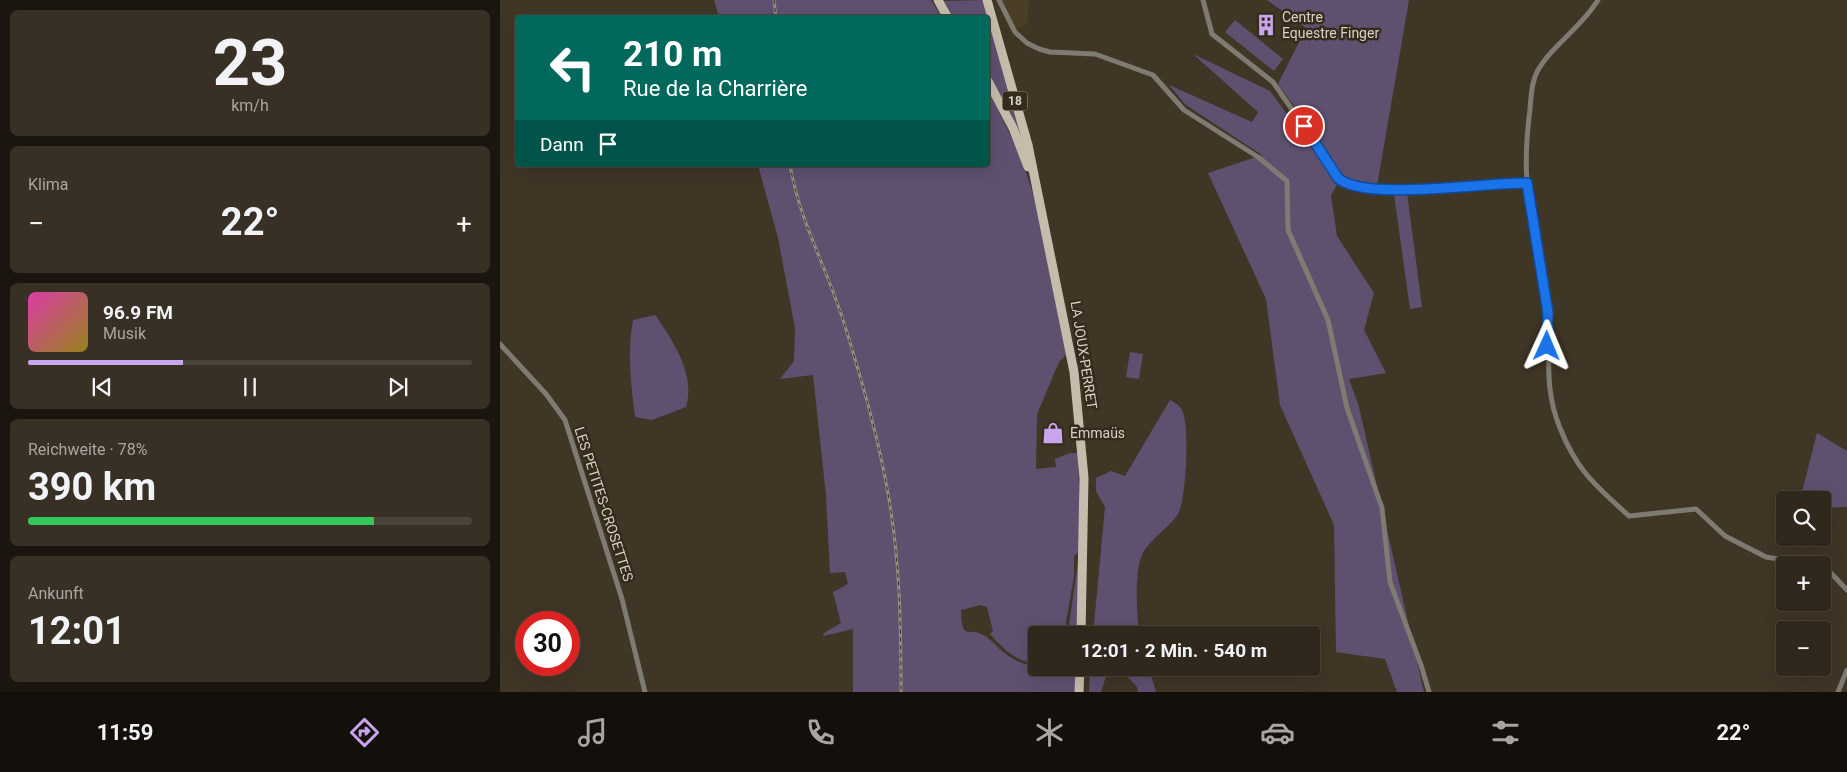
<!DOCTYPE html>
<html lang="de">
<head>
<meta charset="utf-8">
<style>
  body { margin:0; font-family:Roboto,sans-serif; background:#383025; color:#f1f3f6; height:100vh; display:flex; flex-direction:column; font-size:19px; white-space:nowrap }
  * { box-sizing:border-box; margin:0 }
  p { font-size:16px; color:#a8a6a3 }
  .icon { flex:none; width:28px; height:28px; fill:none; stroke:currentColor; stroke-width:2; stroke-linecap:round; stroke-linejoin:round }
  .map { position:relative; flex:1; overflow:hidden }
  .panel { display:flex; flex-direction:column; gap:10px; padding:10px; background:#1a160f; width:500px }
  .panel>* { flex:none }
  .guide { position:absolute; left:15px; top:15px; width:475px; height:152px; border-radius:5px; box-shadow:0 5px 20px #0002,0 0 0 1px #4b443b; background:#00695c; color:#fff; overflow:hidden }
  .tools { position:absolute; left:1276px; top:491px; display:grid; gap:10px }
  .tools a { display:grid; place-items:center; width:55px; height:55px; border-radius:5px; background:#30281c; box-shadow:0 5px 20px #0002,0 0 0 1px #4b443b; font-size:25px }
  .speed { position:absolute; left:15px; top:611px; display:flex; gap:10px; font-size:25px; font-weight:700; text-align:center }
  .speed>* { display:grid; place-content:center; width:65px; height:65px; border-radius:50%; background:#30281c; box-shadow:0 5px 20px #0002,0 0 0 1px #4b443b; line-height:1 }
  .speed .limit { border:8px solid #d22; background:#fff; color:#111 }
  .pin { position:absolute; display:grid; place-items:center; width:42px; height:42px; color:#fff; margin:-21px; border:2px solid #fff; border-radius:50%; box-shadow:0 1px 5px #0007 }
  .me { position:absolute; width:55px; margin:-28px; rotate:1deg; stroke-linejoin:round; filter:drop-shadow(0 0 4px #0008) }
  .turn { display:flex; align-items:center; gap:18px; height:105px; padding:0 25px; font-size:22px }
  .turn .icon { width:65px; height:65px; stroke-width:2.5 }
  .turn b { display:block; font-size:35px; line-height:42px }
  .then { display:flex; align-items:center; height:48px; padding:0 25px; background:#0003; gap:10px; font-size:19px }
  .big { font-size:38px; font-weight:700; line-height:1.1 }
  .panel .widget { flex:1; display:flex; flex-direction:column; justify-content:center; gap:8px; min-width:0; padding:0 18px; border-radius:8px; background:#383025 }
  .panel .dial { align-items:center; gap:0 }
  .dial b { font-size:65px; line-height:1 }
  .song { display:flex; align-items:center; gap:15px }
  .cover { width:60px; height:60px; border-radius:8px; background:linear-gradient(135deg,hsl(320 70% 55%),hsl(50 70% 35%)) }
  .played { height:5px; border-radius:2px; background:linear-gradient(90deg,#c9a5ee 35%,#4b443b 35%) }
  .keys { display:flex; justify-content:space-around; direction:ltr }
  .heat { display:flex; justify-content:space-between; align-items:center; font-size:28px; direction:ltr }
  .charge { height:8px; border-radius:4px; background:linear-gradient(90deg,#34c759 78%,#4b443b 0) }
  .trip { position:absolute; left:528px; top:626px; width:292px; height:50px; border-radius:5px; background:#30281c; box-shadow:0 5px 20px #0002,0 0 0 1px #4b443b; font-weight:700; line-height:50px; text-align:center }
  .dock { display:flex; height:80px; justify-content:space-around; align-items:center; background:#13100b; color:#a8a6a3 }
  .dock .icon { width:35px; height:35px }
  .dock .on { color:#c9a5ee }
  .dock b { font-size:22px; color:#f1f3f6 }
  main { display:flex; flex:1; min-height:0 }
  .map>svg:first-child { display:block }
  .built { fill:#4b3e27 }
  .green { fill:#5f5070 }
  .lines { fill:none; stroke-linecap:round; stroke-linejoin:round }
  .minor { stroke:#7f7a72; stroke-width:5 }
  .primary { stroke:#c6bcab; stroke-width:9 }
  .rail-casing { stroke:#938b7e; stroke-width:3 }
  .rail { stroke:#362c1c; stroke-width:1; stroke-dasharray:4; stroke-linecap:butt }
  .route-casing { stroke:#114b97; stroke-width:12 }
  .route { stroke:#1a73e8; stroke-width:9 }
  .labels { text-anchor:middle; stroke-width:5; stroke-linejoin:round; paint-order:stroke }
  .shield { fill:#362c1c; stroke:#a7a094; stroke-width:1 }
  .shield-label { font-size:12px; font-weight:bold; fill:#d8d2c8 }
  .poi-label { font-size:14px; fill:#d8d2c8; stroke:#362c1c; text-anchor:start }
  .street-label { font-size:14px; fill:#d8d2c8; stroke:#362c1c }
</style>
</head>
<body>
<main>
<section class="panel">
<div class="widget dial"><b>23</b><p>km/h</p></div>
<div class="widget"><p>Klima</p>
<div class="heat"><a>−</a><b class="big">22°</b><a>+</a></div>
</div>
<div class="widget">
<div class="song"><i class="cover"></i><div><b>96.9 FM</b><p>Musik</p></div></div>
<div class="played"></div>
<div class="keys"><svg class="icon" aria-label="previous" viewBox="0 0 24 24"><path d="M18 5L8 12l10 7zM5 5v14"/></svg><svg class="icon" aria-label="pause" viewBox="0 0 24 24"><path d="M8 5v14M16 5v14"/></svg><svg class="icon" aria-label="next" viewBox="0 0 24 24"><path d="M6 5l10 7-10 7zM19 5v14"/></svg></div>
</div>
<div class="widget"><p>Reichweite · 78%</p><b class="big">390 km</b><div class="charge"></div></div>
<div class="widget"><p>Ankunft</p><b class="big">12:01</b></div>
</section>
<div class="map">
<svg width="1347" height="692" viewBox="0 0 1347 692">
  <rect width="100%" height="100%" fill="#403626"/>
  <polygon class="built" points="496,0 529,0 528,23 511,32"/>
  <g class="green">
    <polygon points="214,0 431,0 442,17 219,17"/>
    <polygon points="484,0 525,146 509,110 488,73 488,18 453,17 444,1"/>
    <polygon points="767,0 909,0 877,186 858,184 845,180 838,173 822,144 778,84 806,28"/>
    <polygon points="735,20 783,59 774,71 725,32"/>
    <polygon points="693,54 770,91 838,183 831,195 837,236 874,293 864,330 886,373 849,379 859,407 924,692 897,692 885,659 836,652 834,525 780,405 766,299 708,173 762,155 686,105 669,85 752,122 758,112"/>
    <path d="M 488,91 C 499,111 509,131 518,152 C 544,213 555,290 566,355 L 559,362 L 537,414 L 536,469 L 556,467 L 555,459 L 570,453 L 578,453 L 581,550 L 574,556 L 574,576 L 565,628 L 561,635 L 536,635 L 536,663 C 516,663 502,647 490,634 L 493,631 L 487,607 L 480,605 L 461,610 C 462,644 469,625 485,636 C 493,641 498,649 506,654 C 526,670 550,668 575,668 L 575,692 L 353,692 L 353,629 L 323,636 L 324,633 L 341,623 L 333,592 L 348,584 L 345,572 L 330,573 L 326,495 L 313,375 L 280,379 L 294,361 L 295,328 L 278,238 L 258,165 L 488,165 Z"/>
    <polygon points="907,193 922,307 910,309 894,194"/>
    <path d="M 155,315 C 173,340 196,376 186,407 L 152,420 L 135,417 C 131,384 127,353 133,320 Z"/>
    <polygon points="630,352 643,354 639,379 626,377"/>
    <path d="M 670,400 C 674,402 680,406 682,410 C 690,424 686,497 679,512 C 674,524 648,540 642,555 C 634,574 637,614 639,635 L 593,635 L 605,507 L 596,491 L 596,478 L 611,471 L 625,476 Z"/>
    <polygon points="1317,433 1347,451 1347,507 1323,508 1322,500 1300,500"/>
    <polygon points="578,562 577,635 564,635 569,625"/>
    <polygon points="590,668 614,668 607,673 601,692 589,692"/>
    <polygon points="619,668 649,668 656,692 638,692 637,687"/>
  </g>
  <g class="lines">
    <g class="minor">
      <polyline points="499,0 515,32 527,43 539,49 550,52 595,54 653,75 684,110 758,157 787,181 788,230 828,320 847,408 882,508 890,582 921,665 929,692"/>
      <polyline points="703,0 712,34 773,82 843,183 864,189 893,190 1005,182 1027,183"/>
      <path d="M 1098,0 C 1082,27 1051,46 1037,72 C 1031,83 1031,98 1030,109 C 1027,133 1025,157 1027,181 C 1031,225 1044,268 1048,312 C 1051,354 1043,387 1060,428 C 1077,471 1096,486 1129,516 L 1196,509 L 1225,536 L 1266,557 L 1316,565"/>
      <polyline points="0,344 46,394 65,420 122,599 145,692"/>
      <polyline points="1322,568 1329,571 1347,590"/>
      <polyline points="1338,692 1347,670"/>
    </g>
    <g class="primary">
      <polyline points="438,0 448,18"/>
      <polyline points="487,0 528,145 574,372 584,478 581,635"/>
      <polyline points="488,81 513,128 528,167"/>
      <polyline points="579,692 580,668"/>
    </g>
    <g class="rail-casing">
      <g id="rail">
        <polyline points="274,0 276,18"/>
        <path d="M 290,165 C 300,223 327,268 344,323 C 362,381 379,439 389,499 C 400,563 401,627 401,692"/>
      </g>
    </g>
    <use href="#rail" class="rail"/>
  </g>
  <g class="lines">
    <g class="route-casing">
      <path id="route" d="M 804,126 L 838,178 C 864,202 987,182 1027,183 L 1048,313 L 1047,346"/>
    </g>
    <use href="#route" class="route"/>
  </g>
  <defs>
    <g id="building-bare" transform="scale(1.725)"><path d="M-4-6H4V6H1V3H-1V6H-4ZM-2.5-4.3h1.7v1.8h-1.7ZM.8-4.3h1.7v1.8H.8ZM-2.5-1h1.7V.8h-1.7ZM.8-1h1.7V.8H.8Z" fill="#c9a5ee" stroke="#362c1c" stroke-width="2.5" paint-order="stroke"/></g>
    <g id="shop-bare" transform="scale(1.725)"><path d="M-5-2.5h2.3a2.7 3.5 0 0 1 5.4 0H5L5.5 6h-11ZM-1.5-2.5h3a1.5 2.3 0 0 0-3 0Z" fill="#c9a5ee" stroke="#362c1c" stroke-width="2.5" paint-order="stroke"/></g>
  </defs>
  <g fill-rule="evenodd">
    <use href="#building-bare" x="766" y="25"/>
    <use href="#shop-bare" x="553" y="433"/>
  </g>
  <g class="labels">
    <rect class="shield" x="502.5" y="91.5" width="25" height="19" rx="4"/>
    <g class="shield-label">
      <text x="515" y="105">18</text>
    </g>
    <g class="poi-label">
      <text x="782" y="22">Centre<tspan x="782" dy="16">Equestre Finger</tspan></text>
      <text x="570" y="438">Emmaüs</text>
    </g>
    <g class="street-label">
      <text transform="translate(584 355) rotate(81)" y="5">LA JOUX-PERRET</text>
      <text transform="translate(104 504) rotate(72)" y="5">LES PETITES-CROSETTES</text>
    </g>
  </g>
</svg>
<div class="tools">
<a><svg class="icon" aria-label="search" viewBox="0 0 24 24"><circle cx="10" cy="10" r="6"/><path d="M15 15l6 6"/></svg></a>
<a>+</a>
<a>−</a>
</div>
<div class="speed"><div class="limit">30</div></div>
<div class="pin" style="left:804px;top:126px;background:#d93025"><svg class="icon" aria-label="arrive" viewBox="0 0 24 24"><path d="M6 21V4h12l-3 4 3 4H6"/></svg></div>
<svg class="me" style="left:1047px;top:346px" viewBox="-20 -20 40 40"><path d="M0-17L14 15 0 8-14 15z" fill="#1a73e8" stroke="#fff" stroke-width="4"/></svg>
<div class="trip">12:01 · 2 Min. · 540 m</div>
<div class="guide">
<div class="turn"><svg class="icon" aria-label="left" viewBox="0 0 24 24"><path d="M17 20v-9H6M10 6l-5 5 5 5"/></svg><div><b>210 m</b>Rue de la Charrière</div></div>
<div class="then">Dann<svg class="icon" aria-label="arrive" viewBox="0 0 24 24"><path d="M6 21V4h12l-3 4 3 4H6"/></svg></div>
</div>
</div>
</main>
<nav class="dock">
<b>11:59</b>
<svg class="icon on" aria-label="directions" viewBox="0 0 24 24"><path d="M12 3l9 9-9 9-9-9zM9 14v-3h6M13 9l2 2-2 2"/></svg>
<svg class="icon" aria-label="music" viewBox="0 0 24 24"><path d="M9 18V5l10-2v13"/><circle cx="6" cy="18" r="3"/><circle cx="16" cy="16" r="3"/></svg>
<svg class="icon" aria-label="phone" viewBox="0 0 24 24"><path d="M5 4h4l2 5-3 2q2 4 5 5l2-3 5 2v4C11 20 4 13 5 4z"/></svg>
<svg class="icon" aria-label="climate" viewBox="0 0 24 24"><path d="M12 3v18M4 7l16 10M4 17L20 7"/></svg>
<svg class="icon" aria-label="car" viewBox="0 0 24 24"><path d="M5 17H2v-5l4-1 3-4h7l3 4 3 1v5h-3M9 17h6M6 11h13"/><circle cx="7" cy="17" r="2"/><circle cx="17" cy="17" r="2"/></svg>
<svg class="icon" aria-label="filters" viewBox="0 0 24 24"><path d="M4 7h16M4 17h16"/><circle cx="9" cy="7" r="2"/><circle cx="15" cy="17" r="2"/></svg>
<b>22°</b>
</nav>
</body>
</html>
